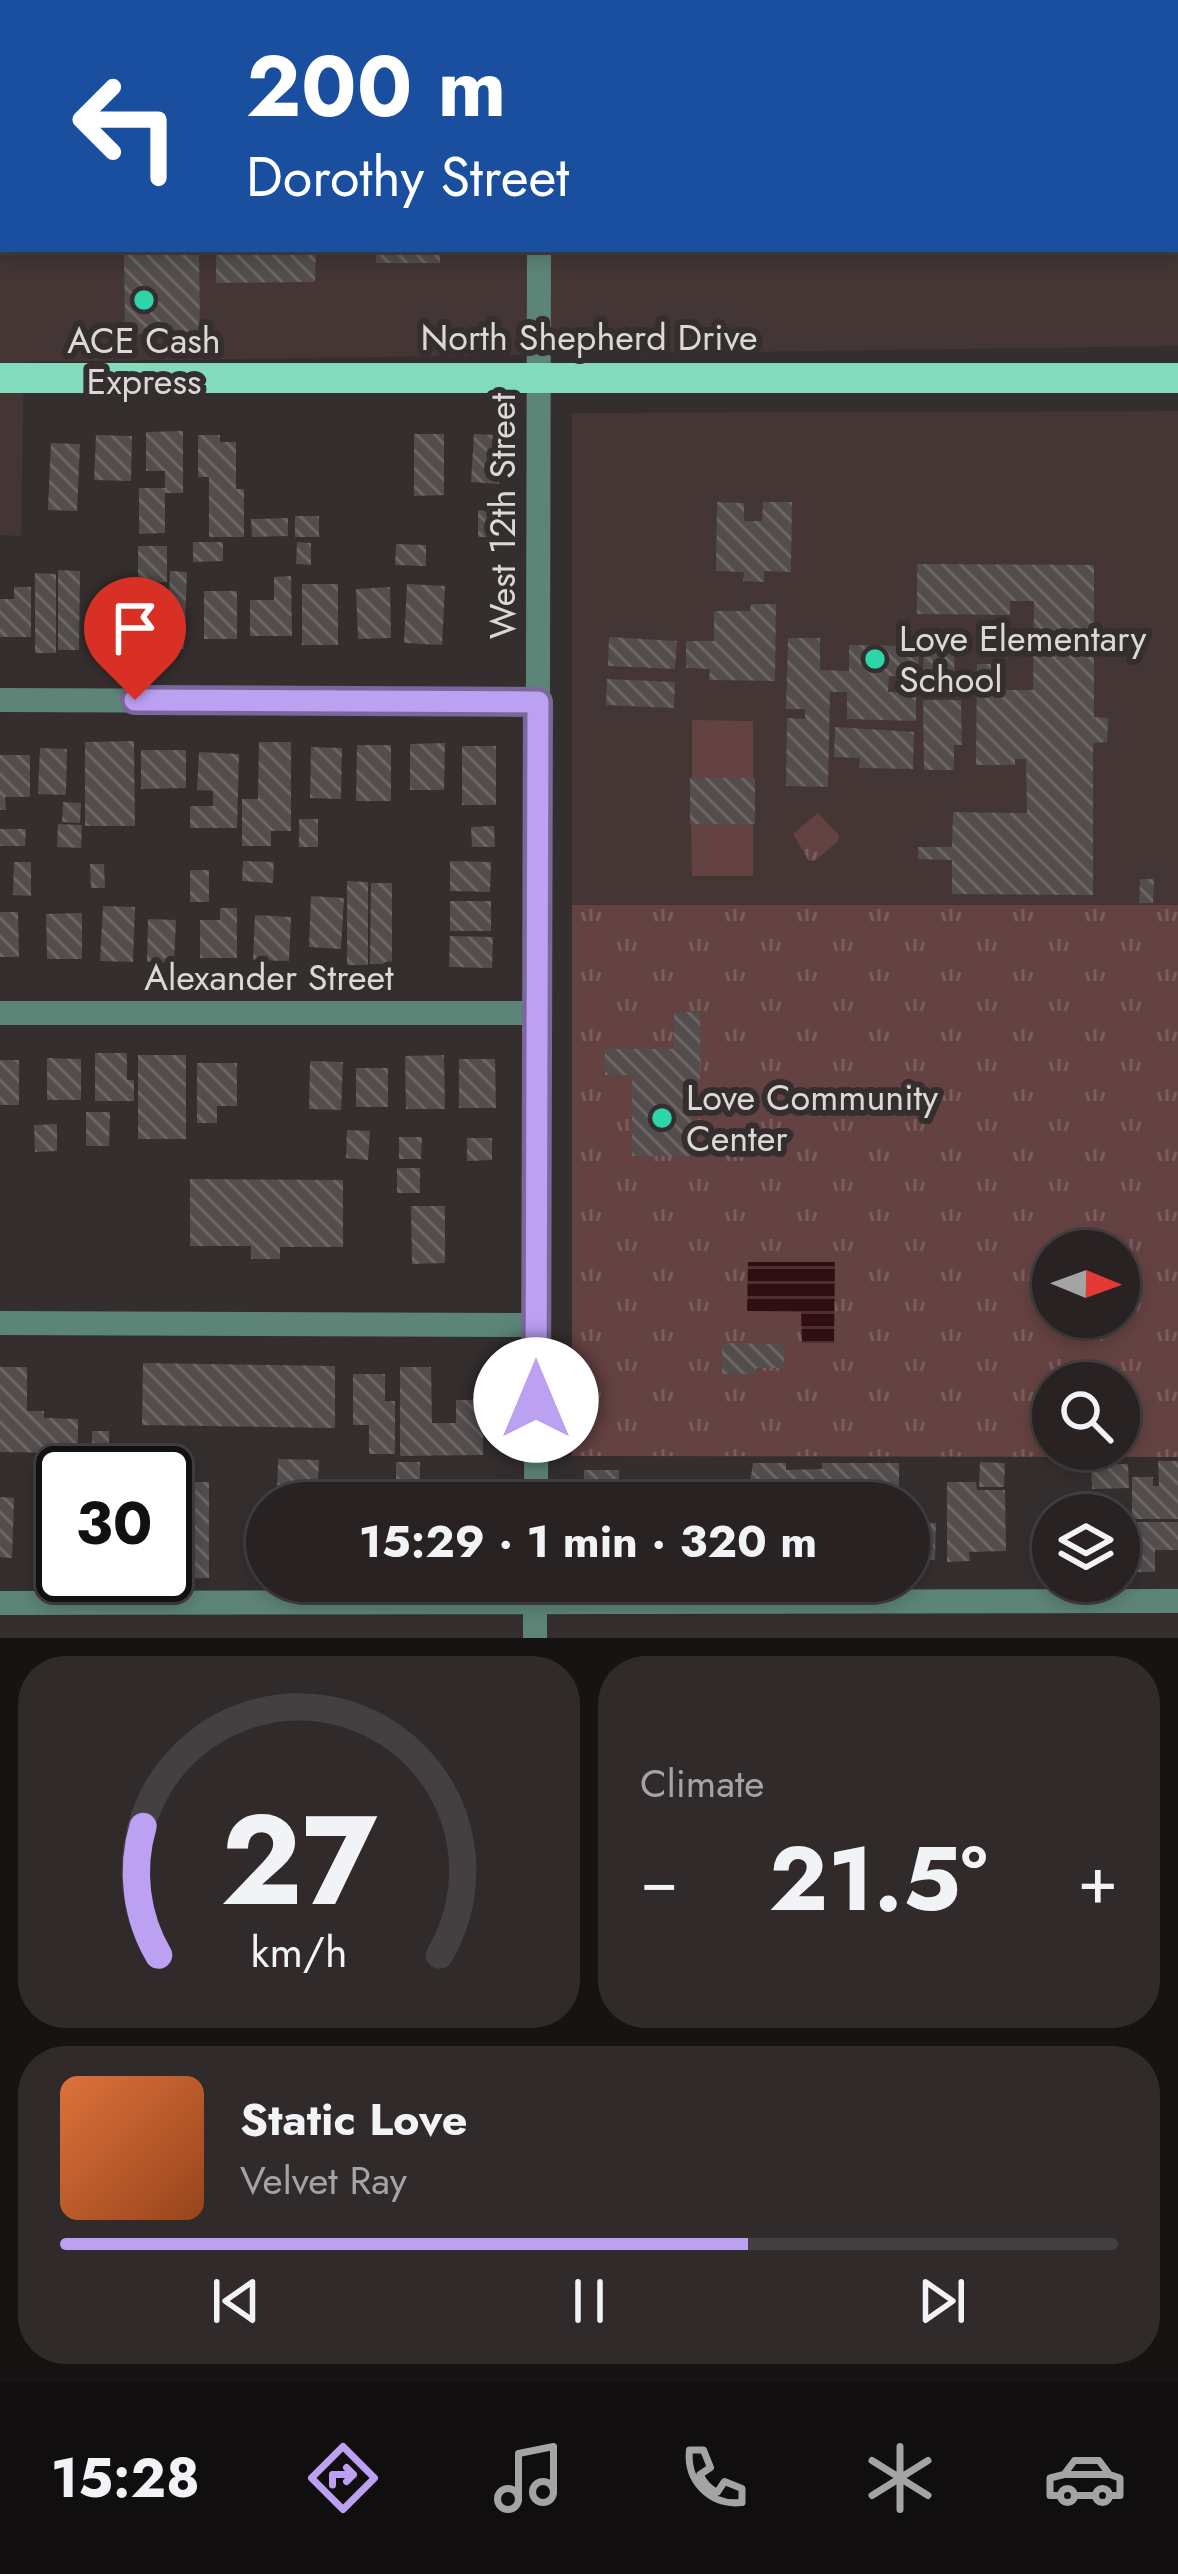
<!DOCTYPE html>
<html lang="en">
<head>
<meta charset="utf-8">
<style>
  body { margin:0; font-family:Jost,sans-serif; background:#302a2a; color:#f1f3f6; height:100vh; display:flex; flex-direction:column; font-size:45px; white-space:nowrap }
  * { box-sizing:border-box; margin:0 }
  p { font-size:39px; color:#a5a4a5 }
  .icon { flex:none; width:66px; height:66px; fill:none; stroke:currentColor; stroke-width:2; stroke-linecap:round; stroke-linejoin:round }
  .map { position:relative; height:1638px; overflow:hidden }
  .sheet { display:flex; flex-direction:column; gap:18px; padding:18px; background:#161313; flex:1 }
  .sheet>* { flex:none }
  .guide { position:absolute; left:0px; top:0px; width:1179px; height:252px; box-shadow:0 6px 18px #0003,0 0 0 3px #443f40; background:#1a4fa0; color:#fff; overflow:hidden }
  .needle { width:78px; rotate:91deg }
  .buttons { position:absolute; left:1032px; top:1230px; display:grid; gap:24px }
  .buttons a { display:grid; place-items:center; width:108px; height:108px; border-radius:50%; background:#282222; box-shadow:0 6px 18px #0003,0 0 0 3px #443f40; font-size:60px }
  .speed { position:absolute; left:36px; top:1446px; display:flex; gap:24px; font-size:60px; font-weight:700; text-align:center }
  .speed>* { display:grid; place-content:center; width:156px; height:156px; border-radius:50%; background:#282222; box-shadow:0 6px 18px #0003,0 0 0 3px #443f40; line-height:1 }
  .speed .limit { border:6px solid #111; border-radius:18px; background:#fff; color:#111 }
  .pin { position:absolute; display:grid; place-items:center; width:102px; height:102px; color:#fff; margin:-123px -51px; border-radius:50% 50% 50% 0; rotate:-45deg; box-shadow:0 0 12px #0007 }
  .pin .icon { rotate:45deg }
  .me { position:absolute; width:132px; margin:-66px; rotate:0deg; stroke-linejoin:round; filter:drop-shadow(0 0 9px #0008) }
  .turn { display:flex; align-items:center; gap:42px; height:252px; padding:0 48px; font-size:54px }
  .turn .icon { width:156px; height:156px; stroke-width:2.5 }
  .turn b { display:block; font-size:84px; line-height:102px }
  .big { font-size:90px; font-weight:700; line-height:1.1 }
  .sheet .card { flex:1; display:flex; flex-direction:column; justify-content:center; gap:18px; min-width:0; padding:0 42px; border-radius:48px; background:#302a2a }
  .sheet .dial { align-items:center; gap:0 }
  .dial svg { height:312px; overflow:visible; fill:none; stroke:#443f40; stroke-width:7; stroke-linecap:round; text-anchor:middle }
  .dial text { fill:#f1f3f6; stroke:none }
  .song { display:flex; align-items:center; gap:36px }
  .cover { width:144px; height:144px; border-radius:18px; background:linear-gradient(135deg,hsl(20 70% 55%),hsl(20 70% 35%)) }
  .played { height:12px; border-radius:6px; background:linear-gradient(90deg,#bca0f2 65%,#443f40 65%) }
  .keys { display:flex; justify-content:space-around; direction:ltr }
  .heat { display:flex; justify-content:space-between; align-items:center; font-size:66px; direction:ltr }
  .sheet .tiles { flex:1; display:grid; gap:18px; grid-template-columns:1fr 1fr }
  .card:last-child { grid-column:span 2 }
  .trip { position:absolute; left:246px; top:1482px; width:684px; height:120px; border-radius:60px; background:#282222; box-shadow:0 6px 18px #0003,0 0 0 3px #443f40; font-weight:700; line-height:120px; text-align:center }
  .menu { display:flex; height:192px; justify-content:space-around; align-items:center; background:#100e0e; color:#a5a4a5 }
  .menu .icon { width:84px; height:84px }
  .menu .current { color:#bca0f2 }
  .menu b { font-size:54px; color:#f1f3f6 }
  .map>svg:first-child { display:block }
  .built { fill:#433635 }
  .green { fill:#644241 }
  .park { fill:url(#park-tufts); fill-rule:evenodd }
  .water { fill:url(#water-rules) }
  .building { fill:url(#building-back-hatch) }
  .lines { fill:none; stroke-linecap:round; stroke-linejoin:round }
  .street { stroke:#5c8577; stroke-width:24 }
  .primary { stroke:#83dbbd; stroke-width:30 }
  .route-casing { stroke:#7a689d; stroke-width:30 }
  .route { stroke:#bca0f2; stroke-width:21 }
  .poi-dot { fill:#2ed4aa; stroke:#352e2e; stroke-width:4.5 }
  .labels { text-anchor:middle; stroke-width:12; stroke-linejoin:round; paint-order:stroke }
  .street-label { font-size:36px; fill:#dcd8d8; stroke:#352e2e }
  .poi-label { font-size:36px; fill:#dcd8d8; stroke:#352e2e; text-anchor:start }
</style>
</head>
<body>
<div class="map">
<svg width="1178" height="1638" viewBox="0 0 1178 1638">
  <defs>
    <pattern id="park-tufts" width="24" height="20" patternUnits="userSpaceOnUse" patternTransform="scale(3)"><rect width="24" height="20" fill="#644241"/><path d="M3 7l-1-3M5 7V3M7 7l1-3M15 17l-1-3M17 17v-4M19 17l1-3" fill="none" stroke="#7a5d5c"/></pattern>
    <pattern id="water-rules" width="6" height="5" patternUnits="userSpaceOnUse" patternTransform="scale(3)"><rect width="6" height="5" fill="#2f0f10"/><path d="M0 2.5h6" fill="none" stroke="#4d3132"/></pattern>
    <pattern id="building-back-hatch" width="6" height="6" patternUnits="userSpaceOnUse" patternTransform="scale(3)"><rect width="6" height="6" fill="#544d4d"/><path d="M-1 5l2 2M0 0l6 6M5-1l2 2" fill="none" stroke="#6c6666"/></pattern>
  </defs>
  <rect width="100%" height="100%" fill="#352e2e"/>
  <g class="built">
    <polygon points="0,0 521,0 3,3 3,249 1176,249 1176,3 785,3 1178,0 1178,346 24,362 21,536 0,535"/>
    <polygon points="1178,411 1178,905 572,905 572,413"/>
  </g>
  <g class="green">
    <polygon points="692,720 753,721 753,778 692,778"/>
    <polygon points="691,824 753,824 753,876 692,876"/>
  </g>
  <g class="park">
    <polygon points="818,813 839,835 838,841 816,860 809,861 793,834"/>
    <path d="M 572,905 L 1178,905 L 1178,1457 L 572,1456 ZM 1053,1251 L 1119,1251 L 1119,1317 L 1053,1317 ZM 1053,1383 L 1119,1383 L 1119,1449 L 1053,1449 Z"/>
  </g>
  <polygon class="water" points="748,1262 835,1262 834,1343 802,1343 801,1312 747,1311"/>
  <g class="building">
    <polygon points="124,249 199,249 200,333 125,334"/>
    <polygon points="216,249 316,249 315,282 216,283"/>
    <polygon points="347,249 440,249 440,263 376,263 376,255 347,255"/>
    <polygon points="183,431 183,493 165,493 165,533 139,534 139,488 165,488 165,471 146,471 146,432"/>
    <polygon points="414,434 444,434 444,495 414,496"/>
    <polygon points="474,434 501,435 499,484 471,482"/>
    <polygon points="96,435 132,436 131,481 94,480"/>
    <polygon points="198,435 220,435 220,442 236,442 236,489 244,489 244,537 209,537 209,477 198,477"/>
    <polygon points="51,443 80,444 77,511 48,510"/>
    <polygon points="717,502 744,503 744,521 762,521 763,502 792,502 791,572 764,571 764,582 743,581 744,572 716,571"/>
    <polygon points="478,510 498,511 498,537 478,537"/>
    <rect x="295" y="516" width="24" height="21"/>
    <polygon points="288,518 288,536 252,537 251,519"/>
    <polygon points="193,542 223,542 223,561 193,562"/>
    <polygon points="297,542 311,543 311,565 296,564"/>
    <polygon points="396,544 426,545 426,566 395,565"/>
    <rect x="138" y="546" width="29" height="36"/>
    <polygon points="917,564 1094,565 1094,717 1108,718 1107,742 1093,743 1093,895 952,894 952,860 918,859 918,847 952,847 953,812 1027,813 1026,759 1015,759 1015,765 976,765 977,664 1006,664 1006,690 1033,690 1034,601 1010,601 1010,615 917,614"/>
    <polygon points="58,570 80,571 79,650 58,650"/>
    <polygon points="170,571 187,572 184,649 148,648 150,597 169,598"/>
    <polygon points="35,573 56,574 56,653 35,653"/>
    <polygon points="291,576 292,636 250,636 250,600 274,600 274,577"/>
    <rect x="302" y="584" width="36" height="61"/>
    <polygon points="407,584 445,586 442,645 404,643"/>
    <polygon points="14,587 31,587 31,637 0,637 0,599 14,599"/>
    <polygon points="390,587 391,638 358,639 356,589"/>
    <rect x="204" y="591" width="33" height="48"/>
    <polygon points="120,596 135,596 134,639 92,639 92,605 120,605"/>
    <polygon points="751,604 776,604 775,681 709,680 710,669 686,668 686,641 714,641 714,611 750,611"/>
    <polygon points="924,632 955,633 954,683 923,682"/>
    <polygon points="609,637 677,641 675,669 608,666"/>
    <polygon points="788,638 820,638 820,670 849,671 849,645 919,646 918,677 889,676 888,692 916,693 916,721 847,719 847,692 830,692 828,787 786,786 787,718 805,719 805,709 786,709"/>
    <polygon points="607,679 675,682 674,708 606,705"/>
    <polygon points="923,700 961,700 962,745 954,745 954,770 924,770"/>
    <polygon points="835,727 914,732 913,769 859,768 860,758 834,757"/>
    <polygon points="134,741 135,826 85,826 85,742"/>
    <polygon points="259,742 291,742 291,831 271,831 271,846 242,846 242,799 258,799"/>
    <polygon points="445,743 444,790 410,790 410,744"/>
    <polygon points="357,745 391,745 391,801 356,801"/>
    <rect x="462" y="746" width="34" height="59"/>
    <polygon points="311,747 342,748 341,799 310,798"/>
    <polygon points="40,748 67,749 66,795 38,794"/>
    <polygon points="141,750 186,750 186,788 141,789"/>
    <polygon points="199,752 239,754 237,828 190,828 190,806 213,806 213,791 197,790"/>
    <polygon points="0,755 30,755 30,797 5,797 6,810 0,810"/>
    <rect x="690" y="778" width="65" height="46"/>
    <polygon points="63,802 81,803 80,823 62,822"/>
    <rect x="299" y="819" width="19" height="28"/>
    <polygon points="58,824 82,825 81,848 57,847"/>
    <polygon points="494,826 495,847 472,847 471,827"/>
    <polygon points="0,829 26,829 25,846 0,846"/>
    <polygon points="243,861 274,862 273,883 242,881"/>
    <polygon points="450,861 491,862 490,892 450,891"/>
    <polygon points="14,862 31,862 31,896 13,895"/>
    <polygon points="90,864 104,864 105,888 91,888"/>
    <rect x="190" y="870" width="19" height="32"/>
    <polygon points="1140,879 1154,879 1153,903 1139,903"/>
    <polygon points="347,881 368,882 368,965 347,965"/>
    <polygon points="371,883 392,883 392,964 370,964"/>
    <polygon points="311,896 344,898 341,949 309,947"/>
    <rect x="450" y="901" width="41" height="30"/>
    <polygon points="103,906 135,907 133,962 100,961"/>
    <polygon points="220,908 237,908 237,958 200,958 200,920 220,920"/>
    <polygon points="0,912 18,912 19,957 0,957"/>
    <polygon points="82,913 82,959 47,959 46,914"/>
    <polygon points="255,915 291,917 289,961 253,960"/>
    <polygon points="148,919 176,920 174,963 147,962"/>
    <polygon points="450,936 493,937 492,968 449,967"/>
    <polygon points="674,1012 700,1012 700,1079 692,1079 692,1156 632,1156 632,1075 605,1075 605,1049 674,1049"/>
    <polygon points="95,1053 127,1053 127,1080 134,1080 134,1101 95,1101"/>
    <rect x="138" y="1055" width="48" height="84"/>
    <polygon points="444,1055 445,1109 406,1109 405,1056"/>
    <polygon points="47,1058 81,1059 81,1100 47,1100"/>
    <polygon points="459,1059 495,1059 496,1108 459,1108"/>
    <rect x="0" y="1060" width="19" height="45"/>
    <polygon points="310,1061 343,1062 341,1110 309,1109"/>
    <polygon points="197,1063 237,1063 237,1106 217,1106 217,1123 197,1123"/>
    <rect x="356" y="1068" width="32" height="39"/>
    <polygon points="86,1112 110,1112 109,1146 86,1146"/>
    <polygon points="57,1124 57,1151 35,1152 34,1125"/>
    <polygon points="347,1130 370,1131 368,1160 346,1158"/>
    <polygon points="399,1137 422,1137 421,1159 399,1159"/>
    <polygon points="467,1138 492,1138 492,1160 467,1161"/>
    <rect x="397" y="1168" width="23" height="25"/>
    <polygon points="190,1179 343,1180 343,1247 280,1247 280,1259 251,1259 251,1246 190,1246"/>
    <polygon points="411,1206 445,1206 445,1263 412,1264"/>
    <polygon points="722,1343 784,1344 784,1368 756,1368 756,1374 722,1374"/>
    <polygon points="143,1363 335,1366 335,1428 142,1425"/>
    <polygon points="0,1367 27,1367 27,1411 44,1411 44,1418 78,1419 78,1453 0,1452"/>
    <polygon points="400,1367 431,1367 432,1423 456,1423 456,1400 483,1400 483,1455 400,1456"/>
    <polygon points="353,1374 385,1374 385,1401 395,1401 395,1454 369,1454 369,1425 353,1425"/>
    <rect x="92" y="1431" width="17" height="27"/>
    <polygon points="278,1459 319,1460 317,1503 277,1503"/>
    <polygon points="1158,1461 1178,1461 1178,1519 1132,1519 1132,1477 1153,1477 1153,1486 1159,1486"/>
    <rect x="396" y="1462" width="24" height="23"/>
    <polygon points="980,1462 1005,1463 1004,1487 979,1487"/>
    <polygon points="753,1463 786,1463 786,1470 822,1469 822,1463 899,1463 899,1495 895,1495 895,1503 752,1503 752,1489 749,1489"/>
    <polygon points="1128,1464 1129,1488 1092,1489 1091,1465"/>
    <rect x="584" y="1470" width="35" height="33"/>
    <polygon points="165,1482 209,1482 209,1578 165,1579"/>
    <polygon points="947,1482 976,1482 977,1490 1005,1490 1006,1551 969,1552 970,1561 947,1562"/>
    <polygon points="489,1483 490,1503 466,1503 465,1484"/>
    <polygon points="402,1489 428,1489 429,1503 403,1503"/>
    <rect x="327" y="1494" width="33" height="9"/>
    <rect x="363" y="1495" width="31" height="8"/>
    <polygon points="0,1497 14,1498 12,1558 0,1557"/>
    <rect x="51" y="1497" width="12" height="63"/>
    <polygon points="1126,1509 1126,1544 1119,1544 1119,1515 1076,1515 1076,1510"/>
    <polygon points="910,1522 936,1523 935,1560 910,1560"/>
    <polygon points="1133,1522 1178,1522 1178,1550 1155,1550 1155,1572 1133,1572"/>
  </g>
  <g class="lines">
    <g class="street">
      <polyline points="540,3 540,0"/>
      <polyline points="0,700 538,702"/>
      <polyline points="0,1013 537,1013"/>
      <polyline points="0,1323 536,1325"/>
      <polyline points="536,1503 539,249"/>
      <polyline points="0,1603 1178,1601"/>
      <polyline points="535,1638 535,1581"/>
    </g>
    <polyline class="primary" points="0,378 1178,378"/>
  </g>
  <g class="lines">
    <g class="route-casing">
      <polyline id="route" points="135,700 538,702 536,1400"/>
    </g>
    <use href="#route" class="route"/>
  </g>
  <g class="poi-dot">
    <circle cx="144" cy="300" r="12"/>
    <circle cx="875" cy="659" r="12"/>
    <circle cx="662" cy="1118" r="12"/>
  </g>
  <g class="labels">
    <g class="street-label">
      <text x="589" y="350">North Shepherd Drive</text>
      <text transform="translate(502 516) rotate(-90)" y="13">West 12th Street</text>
      <text x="269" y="990">Alexander Street</text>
    </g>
    <g class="poi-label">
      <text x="144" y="353" text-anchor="middle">ACE Cash<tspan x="144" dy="41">Express</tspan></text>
      <text x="899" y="651">Love Elementary<tspan x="899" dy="41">School</tspan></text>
      <text x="686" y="1110">Love Community<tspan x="686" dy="41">Center</tspan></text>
    </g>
  </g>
</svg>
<div class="buttons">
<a><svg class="needle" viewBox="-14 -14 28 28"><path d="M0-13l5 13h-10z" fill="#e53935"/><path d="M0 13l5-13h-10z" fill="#a5a4a5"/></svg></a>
<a><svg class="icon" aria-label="search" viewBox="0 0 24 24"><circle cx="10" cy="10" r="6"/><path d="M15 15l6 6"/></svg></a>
<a><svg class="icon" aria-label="layers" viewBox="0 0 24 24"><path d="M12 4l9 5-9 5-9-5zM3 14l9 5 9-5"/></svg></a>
</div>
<div class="speed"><div class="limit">30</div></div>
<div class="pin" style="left:135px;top:700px;background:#d93025"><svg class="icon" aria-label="arrive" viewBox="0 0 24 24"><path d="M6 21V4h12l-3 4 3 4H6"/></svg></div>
<svg class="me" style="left:536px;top:1400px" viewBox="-20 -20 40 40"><circle r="19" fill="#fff"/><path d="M0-13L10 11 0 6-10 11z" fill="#bca0f2"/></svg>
<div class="trip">15:29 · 1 min · 320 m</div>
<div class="guide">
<div class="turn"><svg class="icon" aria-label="left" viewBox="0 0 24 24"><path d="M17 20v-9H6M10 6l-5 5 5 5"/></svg><div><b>200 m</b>Dorothy Street</div></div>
</div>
</div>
<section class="sheet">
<div class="tiles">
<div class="card dial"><svg viewBox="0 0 100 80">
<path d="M14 69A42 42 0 1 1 86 69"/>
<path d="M14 69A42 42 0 0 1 10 36" stroke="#bca0f2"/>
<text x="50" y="56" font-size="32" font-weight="700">27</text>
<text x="50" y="72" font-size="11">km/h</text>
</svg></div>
<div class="card"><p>Climate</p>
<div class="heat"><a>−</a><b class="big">21.5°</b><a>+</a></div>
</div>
<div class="card">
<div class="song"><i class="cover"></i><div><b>Static Love</b><p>Velvet Ray</p></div></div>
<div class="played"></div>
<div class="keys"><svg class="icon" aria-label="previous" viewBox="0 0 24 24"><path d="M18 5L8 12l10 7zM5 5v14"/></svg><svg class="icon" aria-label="pause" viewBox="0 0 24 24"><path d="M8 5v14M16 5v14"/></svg><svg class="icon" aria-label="next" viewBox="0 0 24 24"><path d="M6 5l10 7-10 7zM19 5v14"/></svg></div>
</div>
</div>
</section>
<nav class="menu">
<b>15:28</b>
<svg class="icon current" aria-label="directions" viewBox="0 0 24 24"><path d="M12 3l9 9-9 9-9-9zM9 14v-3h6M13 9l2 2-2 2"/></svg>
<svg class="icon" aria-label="music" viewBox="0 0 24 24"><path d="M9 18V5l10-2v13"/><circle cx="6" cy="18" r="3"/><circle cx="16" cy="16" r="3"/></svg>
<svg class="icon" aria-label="phone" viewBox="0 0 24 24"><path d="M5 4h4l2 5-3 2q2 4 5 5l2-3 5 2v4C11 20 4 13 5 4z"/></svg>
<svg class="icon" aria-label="climate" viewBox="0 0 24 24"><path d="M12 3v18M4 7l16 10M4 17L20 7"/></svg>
<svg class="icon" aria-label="car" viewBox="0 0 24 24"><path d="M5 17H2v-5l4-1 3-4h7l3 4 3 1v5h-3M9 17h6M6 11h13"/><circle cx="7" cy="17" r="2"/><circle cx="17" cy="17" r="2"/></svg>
</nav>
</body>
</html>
